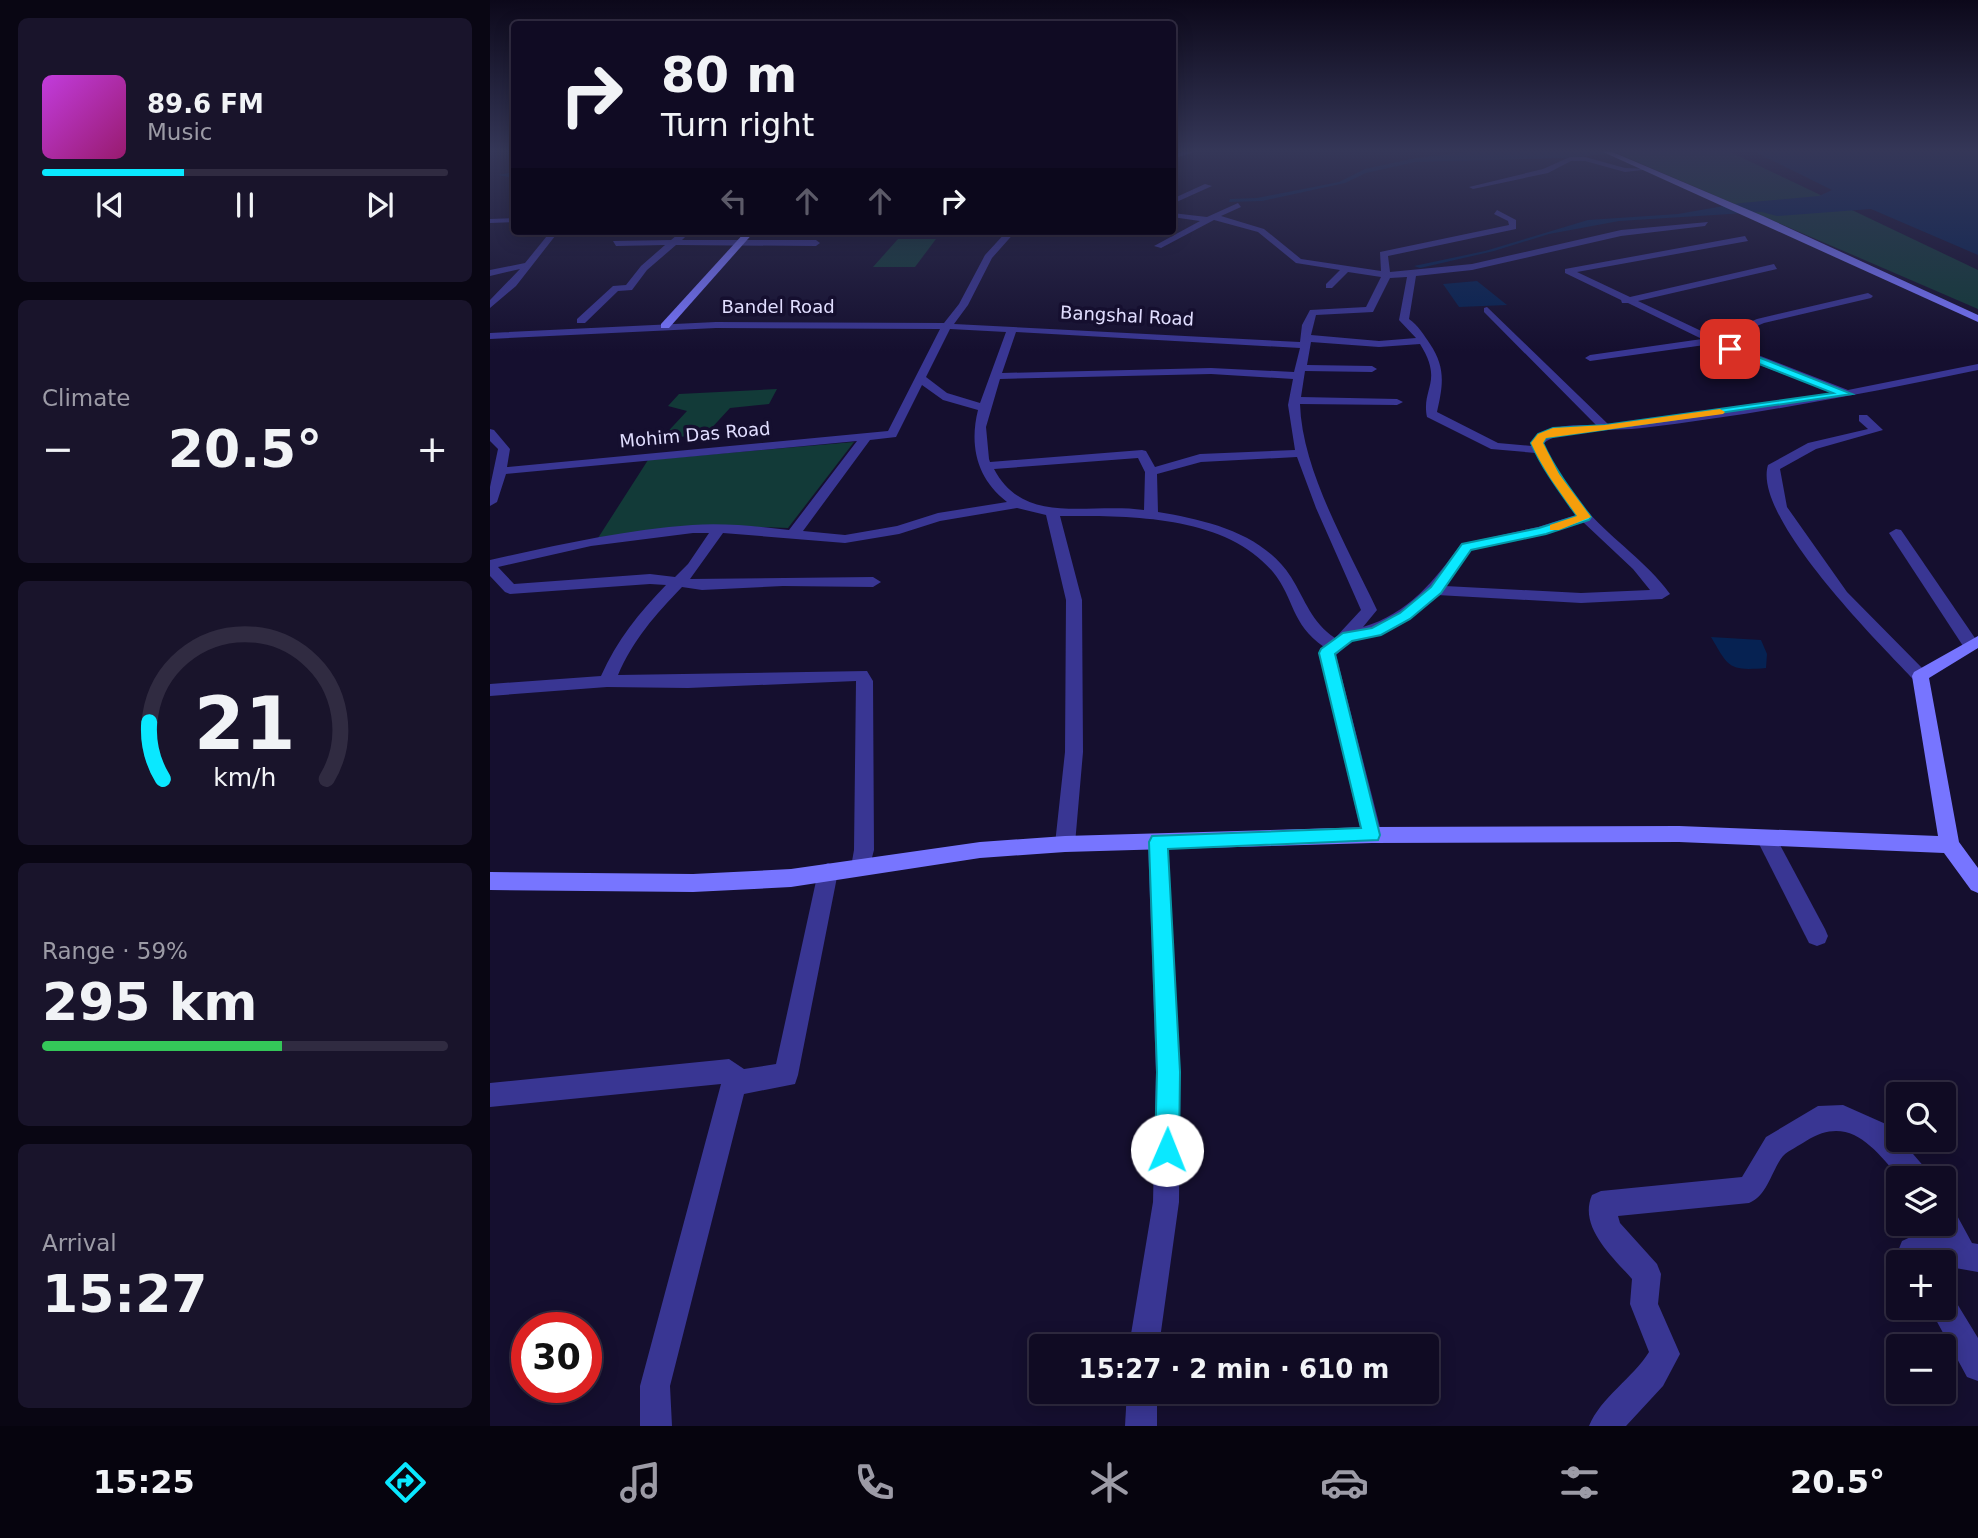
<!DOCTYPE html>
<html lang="en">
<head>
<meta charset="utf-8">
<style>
  body { margin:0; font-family:"DejaVu Sans",sans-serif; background:#19142b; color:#f1f3f6; height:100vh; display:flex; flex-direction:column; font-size:26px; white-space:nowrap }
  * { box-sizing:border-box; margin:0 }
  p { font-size:23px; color:#9c9ba6 }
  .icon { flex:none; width:38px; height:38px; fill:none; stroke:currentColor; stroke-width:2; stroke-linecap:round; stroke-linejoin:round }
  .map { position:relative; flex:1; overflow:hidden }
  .panel { display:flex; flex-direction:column; gap:18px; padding:18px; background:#090613; width:490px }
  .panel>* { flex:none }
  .top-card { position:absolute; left:21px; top:21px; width:665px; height:214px; border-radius:7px; box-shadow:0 4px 18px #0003,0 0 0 2px #302b41; background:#100b23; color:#f1f3f6; overflow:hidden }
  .tools { position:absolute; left:1396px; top:1082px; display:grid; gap:14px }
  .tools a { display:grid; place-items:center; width:70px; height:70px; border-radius:7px; background:#100b23; box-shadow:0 4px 18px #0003,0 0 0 2px #302b41; font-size:35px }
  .speed { position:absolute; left:21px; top:1312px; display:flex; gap:14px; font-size:35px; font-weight:700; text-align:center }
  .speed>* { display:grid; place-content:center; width:91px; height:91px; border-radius:50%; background:#100b23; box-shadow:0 4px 18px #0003,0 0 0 2px #302b41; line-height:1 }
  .speed .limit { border:10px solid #d22; background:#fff; color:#111 }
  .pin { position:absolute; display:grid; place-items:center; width:60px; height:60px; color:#fff; margin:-30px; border-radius:14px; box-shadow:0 4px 10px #0006 }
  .me { position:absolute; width:77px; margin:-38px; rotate:1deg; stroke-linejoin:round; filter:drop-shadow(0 0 5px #0008) }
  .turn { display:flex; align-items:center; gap:24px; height:147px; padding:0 35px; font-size:32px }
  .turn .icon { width:91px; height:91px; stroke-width:2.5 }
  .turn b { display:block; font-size:49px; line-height:60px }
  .lanes { display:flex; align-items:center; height:66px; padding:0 35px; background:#0003; justify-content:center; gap:35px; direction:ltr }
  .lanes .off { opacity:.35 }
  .big { font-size:52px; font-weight:600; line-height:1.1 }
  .panel .tile { flex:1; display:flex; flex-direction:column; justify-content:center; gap:10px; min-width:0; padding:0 24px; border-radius:10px; background:#19142b }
  .panel .dial { align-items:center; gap:0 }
  .dial svg { height:182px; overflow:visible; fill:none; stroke:#302b41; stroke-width:7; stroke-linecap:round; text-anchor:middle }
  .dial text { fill:#f1f3f6; stroke:none }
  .song { display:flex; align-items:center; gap:21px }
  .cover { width:84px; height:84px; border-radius:10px; background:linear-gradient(135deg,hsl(290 70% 55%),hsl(320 70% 35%)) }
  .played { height:7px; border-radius:4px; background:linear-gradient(90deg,#0ae8ff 35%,#302b41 35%) }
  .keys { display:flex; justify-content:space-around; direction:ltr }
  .heat { display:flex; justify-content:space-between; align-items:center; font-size:38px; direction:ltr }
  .charge { height:10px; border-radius:5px; background:linear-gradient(90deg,#34c759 59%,#302b41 0) }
  .trip { position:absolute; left:539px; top:1334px; width:410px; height:70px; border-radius:7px; background:#100b23; box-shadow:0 4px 18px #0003,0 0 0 2px #302b41; font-weight:600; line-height:70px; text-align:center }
  .dock { display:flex; height:112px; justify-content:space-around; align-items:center; background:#06040e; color:#9c9ba6 }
  .dock .icon { width:49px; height:49px }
  .dock .active { color:#0ae8ff }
  .dock b { font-size:32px; color:#f1f3f6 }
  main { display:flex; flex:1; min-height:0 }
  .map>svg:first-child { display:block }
  .green { fill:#123a38 }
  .water { fill:#062252 }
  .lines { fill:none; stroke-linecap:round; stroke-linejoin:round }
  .canal { fill:#062252; fill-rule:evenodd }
  .street { fill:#393693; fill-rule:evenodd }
  .secondary { fill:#7775ff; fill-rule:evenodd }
  .route { fill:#0ae8ff; stroke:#0697a6; stroke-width:2 }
  .slow { fill:#f59e0b }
  .labels { text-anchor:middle; stroke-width:7; stroke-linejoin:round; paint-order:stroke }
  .far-street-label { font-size:18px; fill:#e1deff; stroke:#150f2f }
</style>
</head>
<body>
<main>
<section class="panel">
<div class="tile">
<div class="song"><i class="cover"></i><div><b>89.6 FM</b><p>Music</p></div></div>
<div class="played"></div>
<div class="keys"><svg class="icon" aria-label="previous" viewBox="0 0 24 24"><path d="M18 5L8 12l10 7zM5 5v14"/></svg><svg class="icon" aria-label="pause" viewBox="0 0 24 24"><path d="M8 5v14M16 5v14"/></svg><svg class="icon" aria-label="next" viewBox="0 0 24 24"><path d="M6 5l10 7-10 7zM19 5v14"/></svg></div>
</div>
<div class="tile"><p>Climate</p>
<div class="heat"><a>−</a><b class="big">20.5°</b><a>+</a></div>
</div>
<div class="tile dial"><svg viewBox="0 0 100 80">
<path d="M14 69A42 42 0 1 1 86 69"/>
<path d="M14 69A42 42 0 0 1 8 44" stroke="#0ae8ff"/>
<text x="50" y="56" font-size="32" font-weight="700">21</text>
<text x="50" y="72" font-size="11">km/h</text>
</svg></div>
<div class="tile"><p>Range · 59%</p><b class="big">295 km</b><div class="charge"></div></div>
<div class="tile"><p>Arrival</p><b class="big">15:27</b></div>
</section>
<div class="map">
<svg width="1488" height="1426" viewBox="0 0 1488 1426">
  <rect width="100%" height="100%" fill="#150f2f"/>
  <g class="green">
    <polygon points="1122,151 1238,151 1488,270 1488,309"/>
    <polygon points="408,239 446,239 425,267 383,267"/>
    <polygon points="287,389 279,404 240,408 216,434 171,439 197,411 178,406 189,394"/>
    <polygon points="364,442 298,528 214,525 108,538 158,460"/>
  </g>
  <g class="water">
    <polygon points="987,151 1149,151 1076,158 925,162 876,173 855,183 772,201 739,202 740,199 767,198 849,182 875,169 926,158"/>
    <polygon points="1263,151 1488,151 1488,255 1381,209 1287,216 1272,212 1129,221 1059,234 1004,251 930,268 924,266 995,251 1098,220 1188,214 1251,203 1329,196 1342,190"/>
    <polygon points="987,281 1017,305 969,307 953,284"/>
    <path d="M 1221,637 L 1271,640 L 1277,654 L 1276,668 C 1239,671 1239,668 1221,637 Z"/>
  </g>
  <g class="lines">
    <polygon class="canal" points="24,172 24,178 8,175"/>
    <g class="street">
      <polygon points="696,151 708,151 682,159 682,155"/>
      <polygon points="1080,157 1095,157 1135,168 1161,169 1135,172 1095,161 1081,161 1058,173 983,189 979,187 1053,169"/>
      <polygon points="715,184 722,186 682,204 682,199"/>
      <path d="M 748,203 L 751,207 L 731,216 L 774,229 L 811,259 L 891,271 L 890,252 L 1019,225 L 1018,221 L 1004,214 L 1007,210 L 1026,220 L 1026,229 L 898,256 L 900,272 L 982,264 L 1131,230 L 1218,222 L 1215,226 L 1131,236 L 982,270 L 926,276 L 919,319 C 928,325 934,335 940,344 C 956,368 953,385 947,412 L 1008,443 L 1042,446 L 1043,440 C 1060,424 1083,425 1106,425 L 994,312 L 994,308 L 997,307 L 1119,425 L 1343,393 L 1254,359 L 1222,344 L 1100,361 L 1095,358 L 1100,355 L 1212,339 L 1138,303 L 1132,303 L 1131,300 L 1075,273 L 1075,269 L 1255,236 L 1258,241 L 1087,272 L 1140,297 L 1284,264 L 1287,269 L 1148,301 L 1224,337 L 1267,319 L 1378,293 L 1383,296 L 1381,298 L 1274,323 L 1232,341 L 1358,390 L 1488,364 L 1488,370 C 1377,393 1265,415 1152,428 C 1128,431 1069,428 1053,444 C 1065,468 1080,492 1098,512 C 1124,541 1157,562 1180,594 L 1172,599 L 1091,603 L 947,595 L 919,620 L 885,635 L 863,640 L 846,655 L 892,835 L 889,841 L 882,843 L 875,841 L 872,835 L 829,653 L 834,647 C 800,623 805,599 783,572 C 734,514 638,516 570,516 L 592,600 L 593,752 L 585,844 L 582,850 L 575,852 L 568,850 L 565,844 L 575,752 L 576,600 L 556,515 L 527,508 L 450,521 L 409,534 L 355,543 L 233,533 L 200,579 L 383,577 L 391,582 L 383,587 L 293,586 L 212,590 L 192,587 C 165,615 143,640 128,675 L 377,671 L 383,681 L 384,850 L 378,873 L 371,876 L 364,873 L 361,867 L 364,850 L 366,681 L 198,688 L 117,687 L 0,696 L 0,684 L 111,676 C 127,640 149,613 176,585 L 160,584 L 20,594 L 15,592 L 0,576 L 0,560 C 67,545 134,530 202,525 C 234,523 267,526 299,530 L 367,441 L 16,474 L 7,502 L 0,506 L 0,487 L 8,449 L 0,441 L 0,429 L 4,430 L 20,449 L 17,467 L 398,431 L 450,329 L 226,328 L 0,339 L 0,333 L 226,322 L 454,323 L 469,304 L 495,255 L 517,231 L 526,231 L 502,258 L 478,305 L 464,324 L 810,342 L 812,325 L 820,310 L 876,307 L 891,277 L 858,272 L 842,288 L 836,288 L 836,284 L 850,270 L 806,263 L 768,232 L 724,220 L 671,248 L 664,246 L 710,221 L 682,217 L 682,213 L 717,217 ZM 917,277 L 909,320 L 926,338 L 889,341 L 821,335 L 826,315 L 883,312 L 900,278 ZM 460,329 L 516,332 L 490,403 L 457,393 L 436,377 ZM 526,332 L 810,348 L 804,372 L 721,368 L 512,373 ZM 821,342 L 889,347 L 930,344 C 954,382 931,388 937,417 L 1001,449 L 1046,453 L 1086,515 L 1048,527 L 971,544 C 945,580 918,614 873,627 L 887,610 C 858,548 812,471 810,404 L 907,405 L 913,402 L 907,399 L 811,397 L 815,371 L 882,372 L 887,369 L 882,366 L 817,365 ZM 721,374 L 803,379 L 798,405 L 805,450 L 710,454 L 665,467 L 656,451 L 652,450 L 500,462 L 499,459 L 496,427 L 510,379 ZM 432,385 L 453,400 L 488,410 C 479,446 487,479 517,502 L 448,513 L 407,526 L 355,535 L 313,531 L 380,440 L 406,437 ZM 807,457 L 826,508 L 871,610 L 845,638 C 821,622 816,601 801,577 C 773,533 716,520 668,512 L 667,474 L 711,462 ZM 648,458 L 655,472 L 654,510 C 598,502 535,527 504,469 ZM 1093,522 L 1143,569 L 1160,590 L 1091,593 L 955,586 L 981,550 L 1056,534 ZM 203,533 L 219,533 L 198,564 L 185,577 L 160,574 L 24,584 L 8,567 L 101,546 Z"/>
      <polygon points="24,218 24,222 0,223 0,219"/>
      <polygon points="61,231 69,231 26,286 0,308 0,300 30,269 0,276 0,270 35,263"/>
      <polygon points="192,231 201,231 192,240 326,240 330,243 326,246 186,245 157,270 142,290 128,291 95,323 87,323 87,319 123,286 136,285 151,266 175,245 126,246 123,241 181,240"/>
      <path d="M 1369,415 L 1377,415 L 1393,430 L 1326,449 L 1290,469 L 1297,507 L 1357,592 L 1436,672 L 1438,676 L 1430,682 L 1424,680 C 1389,643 1262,517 1278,465 L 1318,443 L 1378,429 L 1369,421 Z"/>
      <polygon points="1406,529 1411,530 1487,641 1487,649 1475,649 1399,533"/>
      <polygon points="1276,830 1283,832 1335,929 1338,936 1335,943 1327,946 1319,943 1266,838 1269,832"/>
      <polygon points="668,834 675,836 678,842 690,1072 689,1202 669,1346 639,1346 663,1202 666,1072 658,842 661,836"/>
      <polygon points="338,863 345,866 348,872 308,1075 305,1084 254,1094 180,1386 182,1426 150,1426 150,1386 231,1084 0,1107 0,1083 239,1059 254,1069 286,1064 328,872 331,866"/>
      <path d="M 1353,1105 L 1398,1125 L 1436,1169 L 1440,1178 L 1410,1178 C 1383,1147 1359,1114 1316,1141 C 1309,1146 1299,1150 1293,1156 C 1281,1171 1278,1195 1259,1203 L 1128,1216 L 1130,1223 L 1167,1264 L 1171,1274 L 1168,1304 L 1190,1354 L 1173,1386 L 1136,1426 L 1099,1426 C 1111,1397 1143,1378 1159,1352 L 1140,1304 L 1142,1279 C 1123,1257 1088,1227 1102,1195 L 1111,1191 L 1252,1177 L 1276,1137 L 1328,1106 Z"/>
      <polygon points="1454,1207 1464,1210 1482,1243 1488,1244 1488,1272 1454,1266 1454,1262 1411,1262 1408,1251 1412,1241 1427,1234 1449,1238 1442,1223 1454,1223"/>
      <polygon points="1454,1293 1463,1297 1488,1338 1488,1381 1477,1377 1439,1307 1454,1307"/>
      <polygon points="637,1391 667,1391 667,1426 635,1426"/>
    </g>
    <g class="secondary">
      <polygon points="1111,151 1120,151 1273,216 1488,315 1488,322"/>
      <polygon points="256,231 265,231 179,328 171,328 171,324"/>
      <polygon points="1488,636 1488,648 1439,678 1469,842 1488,868 1488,893 1481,890 1454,853 1189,842 882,843 575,852 490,858 301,887 203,892 0,890 0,872 203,874 301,869 490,842 575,836 882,827 1189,826 1448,836 1422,676 1424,672"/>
    </g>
  </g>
  <linearGradient id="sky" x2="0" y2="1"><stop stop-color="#0c081a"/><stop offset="0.43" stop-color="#353758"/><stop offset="1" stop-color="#353758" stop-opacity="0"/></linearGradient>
  <rect width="1488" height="351" fill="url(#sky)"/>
  <path class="route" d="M 1240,346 L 1362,394 L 1056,438 L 1053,443 C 1065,470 1083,493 1101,517 L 1099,520 L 1056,534 L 981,550 L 951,593 L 920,619 L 891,635 L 862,641 L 845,654 L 890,835 L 888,840 L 678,849 L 690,1072 L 689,1150 L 685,1158 L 677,1162 L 669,1158 L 665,1150 L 667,1072 L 659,842 L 662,836 L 871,828 L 829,653 L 831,649 L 853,633 L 882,628 L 910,613 L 941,587 L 972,544 L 1049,528 L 1087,516 C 1070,492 1053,470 1041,443 L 1048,434 L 1063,428 L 1115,425 L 1343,393 L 1236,351 Z"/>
  <path class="slow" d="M 1230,409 L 1235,412 L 1233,414 L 1056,438 L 1053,443 L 1069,474 L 1101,517 L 1069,530 L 1060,530 L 1060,525 L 1087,516 C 1070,492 1053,470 1041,443 L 1048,434 L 1063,428 L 1115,425 Z"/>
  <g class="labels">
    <g class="far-street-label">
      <text x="288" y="313">Bandel Road</text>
      <text transform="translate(637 316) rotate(3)" y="6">Bangshal Road</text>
      <text transform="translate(205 435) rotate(-5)" y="6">Mohim Das Road</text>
    </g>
  </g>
</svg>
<div class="tools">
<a><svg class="icon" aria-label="search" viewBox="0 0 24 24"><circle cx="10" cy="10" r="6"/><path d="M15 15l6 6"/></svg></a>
<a><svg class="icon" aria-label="layers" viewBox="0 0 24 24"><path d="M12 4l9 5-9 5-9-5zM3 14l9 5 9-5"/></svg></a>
<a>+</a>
<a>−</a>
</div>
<div class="speed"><div class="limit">30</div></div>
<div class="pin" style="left:1240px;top:349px;background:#d93025"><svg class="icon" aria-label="arrive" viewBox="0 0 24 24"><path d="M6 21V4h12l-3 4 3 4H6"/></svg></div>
<svg class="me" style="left:677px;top:1150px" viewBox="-20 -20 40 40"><circle r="19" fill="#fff"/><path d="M0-13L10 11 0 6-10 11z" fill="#0ae8ff"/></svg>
<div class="trip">15:27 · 2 min · 610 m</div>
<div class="top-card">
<div class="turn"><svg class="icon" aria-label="right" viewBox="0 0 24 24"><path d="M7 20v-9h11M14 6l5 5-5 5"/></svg><div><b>80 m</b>Turn right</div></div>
<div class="lanes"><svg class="icon off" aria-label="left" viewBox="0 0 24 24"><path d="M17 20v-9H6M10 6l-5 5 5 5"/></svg><svg class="icon off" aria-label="ahead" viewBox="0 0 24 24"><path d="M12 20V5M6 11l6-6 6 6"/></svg><svg class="icon off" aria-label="ahead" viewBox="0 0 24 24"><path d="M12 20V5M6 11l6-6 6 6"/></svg><svg class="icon" aria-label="right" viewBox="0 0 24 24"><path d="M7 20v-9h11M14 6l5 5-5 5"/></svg></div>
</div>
</div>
</main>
<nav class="dock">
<b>15:25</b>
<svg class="icon active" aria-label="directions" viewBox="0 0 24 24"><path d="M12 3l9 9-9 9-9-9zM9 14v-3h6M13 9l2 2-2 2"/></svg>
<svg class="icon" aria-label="music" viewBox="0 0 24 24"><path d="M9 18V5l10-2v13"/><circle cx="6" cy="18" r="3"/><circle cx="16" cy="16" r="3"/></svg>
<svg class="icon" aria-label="phone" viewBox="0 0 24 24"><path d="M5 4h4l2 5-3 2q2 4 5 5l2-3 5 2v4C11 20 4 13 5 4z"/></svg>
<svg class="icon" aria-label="climate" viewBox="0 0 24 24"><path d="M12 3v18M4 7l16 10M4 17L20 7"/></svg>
<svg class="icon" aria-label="car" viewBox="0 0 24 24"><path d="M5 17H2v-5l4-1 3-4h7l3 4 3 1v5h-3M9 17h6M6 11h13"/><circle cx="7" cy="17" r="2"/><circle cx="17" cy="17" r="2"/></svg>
<svg class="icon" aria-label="filters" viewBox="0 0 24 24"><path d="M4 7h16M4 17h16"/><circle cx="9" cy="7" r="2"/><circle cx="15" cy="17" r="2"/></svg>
<b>20.5°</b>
</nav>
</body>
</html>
